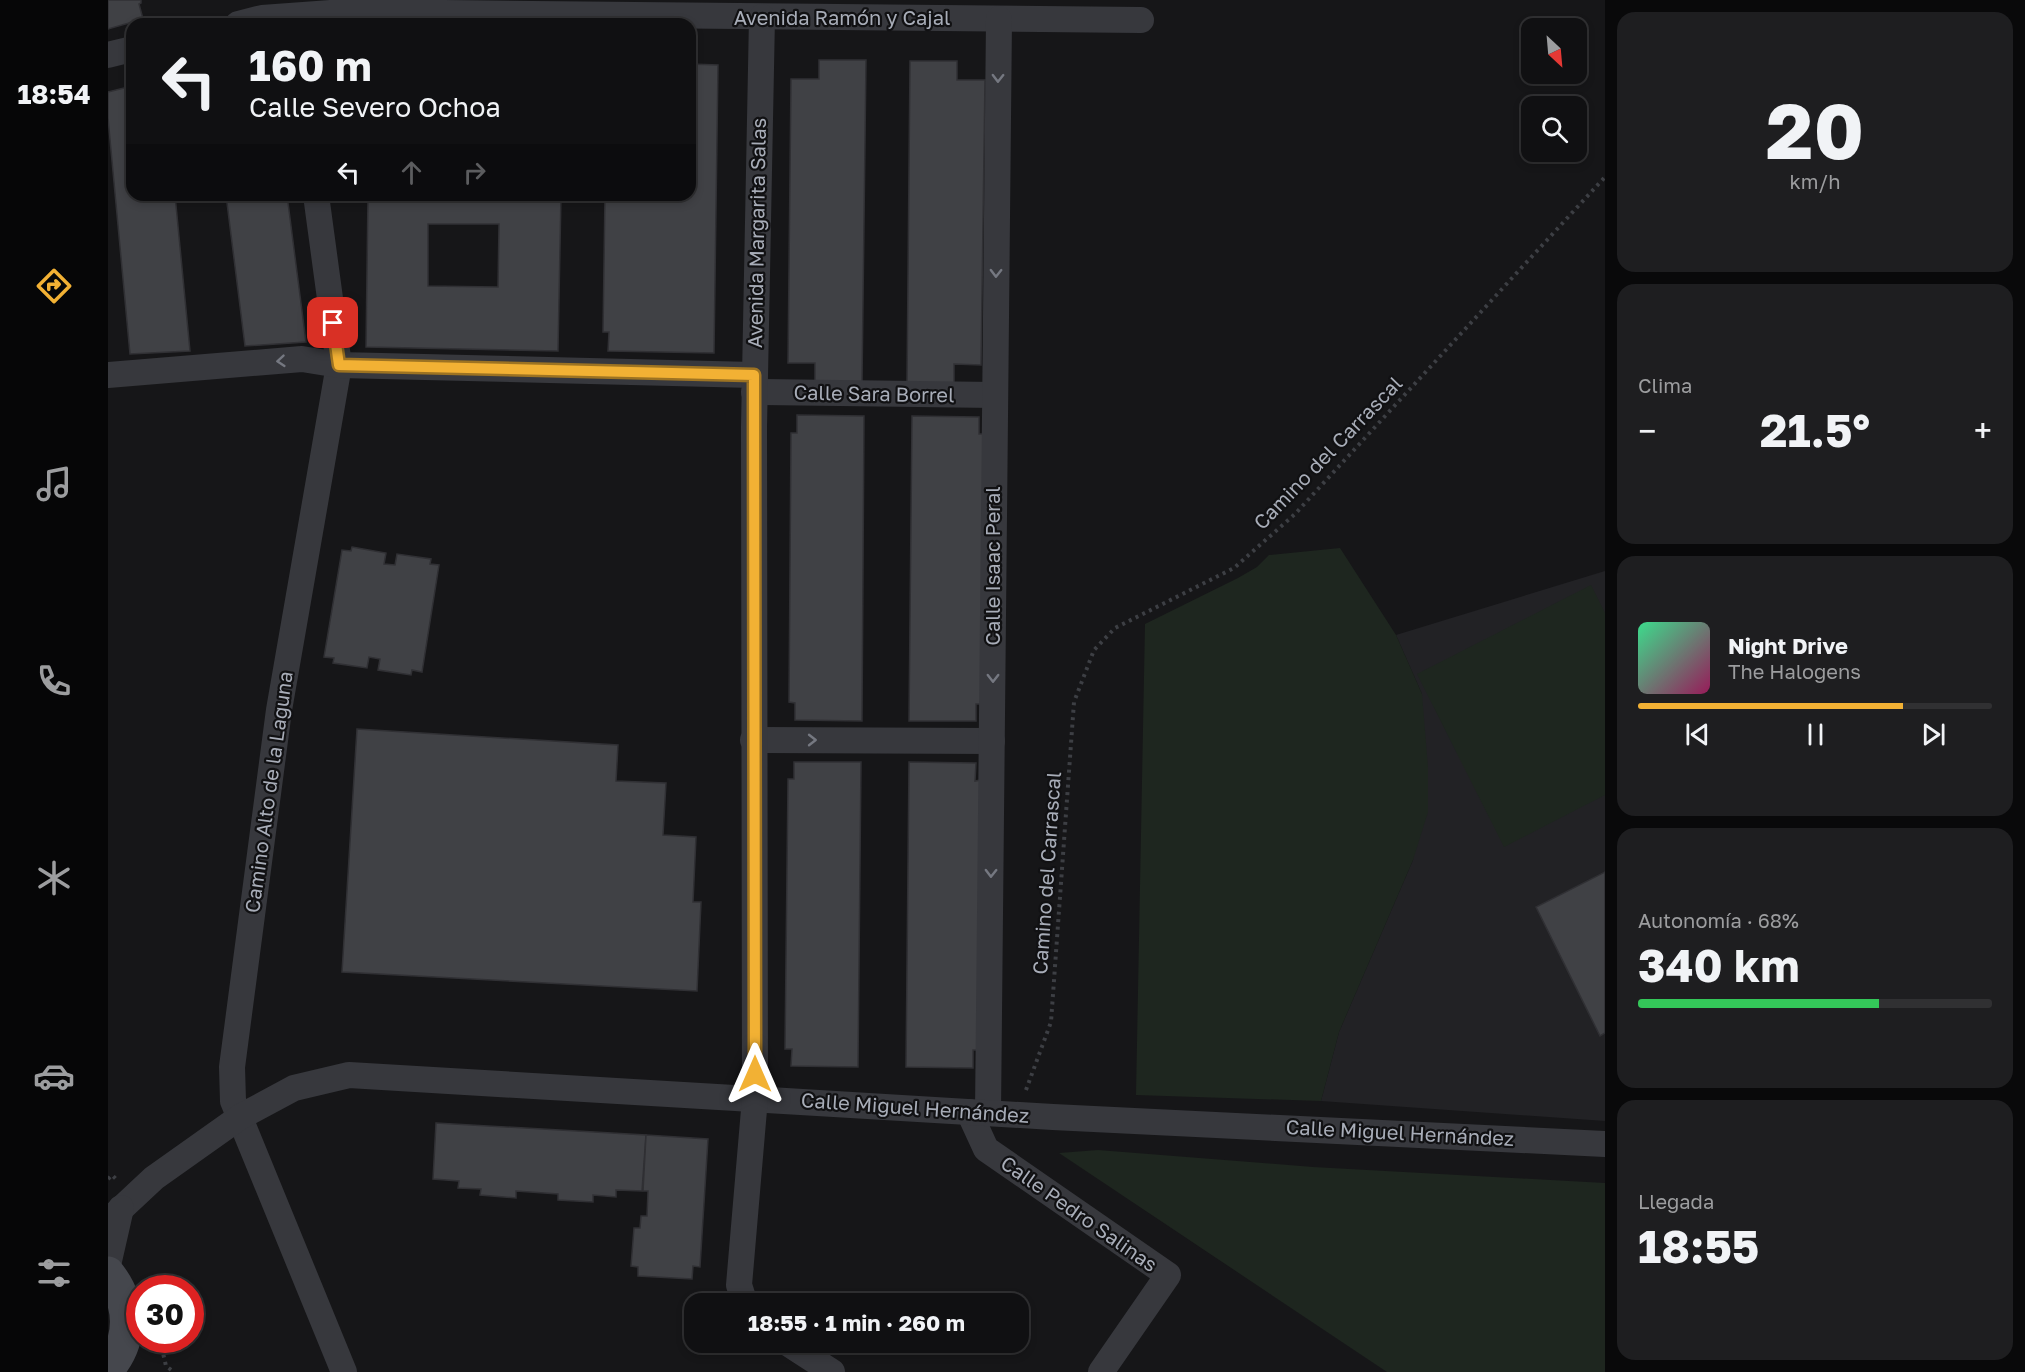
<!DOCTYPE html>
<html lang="es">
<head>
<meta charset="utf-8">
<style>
  body { margin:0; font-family:"Golos Text",sans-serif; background:#1e1e20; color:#f1f3f6; height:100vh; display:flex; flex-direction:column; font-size:22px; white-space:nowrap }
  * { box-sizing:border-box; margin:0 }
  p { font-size:20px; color:#9c9d9f }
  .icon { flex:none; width:33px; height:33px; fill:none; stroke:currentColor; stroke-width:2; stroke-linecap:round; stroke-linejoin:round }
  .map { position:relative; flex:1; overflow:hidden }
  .side { display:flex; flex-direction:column; gap:12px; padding:12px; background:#09090a; width:420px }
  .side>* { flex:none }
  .top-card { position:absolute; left:18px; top:18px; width:570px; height:183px; border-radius:18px; box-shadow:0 3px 9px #0003,0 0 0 2px #303032; background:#101012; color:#f1f3f6; overflow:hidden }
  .needle { width:39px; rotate:154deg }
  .controls { position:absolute; left:1413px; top:18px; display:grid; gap:12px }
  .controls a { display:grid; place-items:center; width:66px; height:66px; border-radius:12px; background:#101012; box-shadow:0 3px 9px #0003,0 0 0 2px #303032; font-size:30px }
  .speed { position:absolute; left:18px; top:1275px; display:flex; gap:12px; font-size:30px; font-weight:700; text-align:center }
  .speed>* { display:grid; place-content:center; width:78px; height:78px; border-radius:50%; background:#101012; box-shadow:0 3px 9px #0003,0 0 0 2px #303032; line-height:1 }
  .speed .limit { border:9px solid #d22; background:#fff; color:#111 }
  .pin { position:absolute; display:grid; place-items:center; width:51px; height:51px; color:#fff; margin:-26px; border-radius:12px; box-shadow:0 3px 9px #0006 }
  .me { position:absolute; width:66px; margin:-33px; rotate:0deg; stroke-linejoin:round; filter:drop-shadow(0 0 4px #0008) }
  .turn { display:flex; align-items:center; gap:21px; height:126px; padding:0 24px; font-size:27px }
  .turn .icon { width:78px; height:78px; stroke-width:2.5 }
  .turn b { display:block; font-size:42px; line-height:51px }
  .lanes { display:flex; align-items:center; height:57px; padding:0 24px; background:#0003; justify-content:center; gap:30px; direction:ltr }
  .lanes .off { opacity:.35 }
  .big { font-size:45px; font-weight:700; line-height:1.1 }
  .side .tile { flex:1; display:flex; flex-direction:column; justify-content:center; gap:9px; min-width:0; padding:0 21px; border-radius:18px; background:#1e1e20 }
  .side .dial { align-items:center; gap:0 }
  .dial b { font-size:78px; line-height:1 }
  .song { display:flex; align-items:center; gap:18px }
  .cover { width:72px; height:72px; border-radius:9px; background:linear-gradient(135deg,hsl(150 70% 55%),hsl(330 70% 35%)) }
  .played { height:6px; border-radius:3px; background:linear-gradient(90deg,#f2b134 75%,#303032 75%) }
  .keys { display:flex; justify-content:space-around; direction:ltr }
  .heat { display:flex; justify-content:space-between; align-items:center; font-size:33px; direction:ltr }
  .charge { height:9px; border-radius:4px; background:linear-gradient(90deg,#34c759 68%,#303032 0) }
  .trip { position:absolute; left:576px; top:1293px; width:345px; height:60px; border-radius:18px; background:#101012; box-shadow:0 3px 9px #0003,0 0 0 2px #303032; font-weight:700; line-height:60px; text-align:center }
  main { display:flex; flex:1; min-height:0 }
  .tab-bar { display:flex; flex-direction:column; width:108px; justify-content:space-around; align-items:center; background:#060607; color:#9c9d9f }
  .tab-bar .icon { width:42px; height:42px }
  .tab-bar .active { color:#f2b134 }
  .tab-bar b { font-size:27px; color:#f1f3f6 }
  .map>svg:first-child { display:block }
  .built { fill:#222225 }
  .green { fill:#1e261f }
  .building { fill:#404145; stroke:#303034; stroke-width:1.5; fill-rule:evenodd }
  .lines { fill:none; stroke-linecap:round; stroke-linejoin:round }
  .path { stroke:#3d3f44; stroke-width:4; stroke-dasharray:3 4.5; stroke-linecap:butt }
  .minor { stroke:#37383d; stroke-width:26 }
  .secondary { stroke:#45474d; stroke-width:33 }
  .oneway { stroke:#757881 }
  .route-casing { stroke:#9d7322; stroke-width:15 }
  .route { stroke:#f2b134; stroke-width:10 }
  .labels { text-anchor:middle; stroke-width:4.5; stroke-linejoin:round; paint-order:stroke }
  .street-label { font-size:20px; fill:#a8adb8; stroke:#111113 }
</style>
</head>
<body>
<main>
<nav class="tab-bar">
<b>18:54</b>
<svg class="icon active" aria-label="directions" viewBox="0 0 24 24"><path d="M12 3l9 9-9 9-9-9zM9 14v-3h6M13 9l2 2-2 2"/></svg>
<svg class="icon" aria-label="music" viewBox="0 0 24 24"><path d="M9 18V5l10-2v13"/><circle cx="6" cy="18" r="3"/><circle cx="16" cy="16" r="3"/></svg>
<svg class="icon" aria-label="phone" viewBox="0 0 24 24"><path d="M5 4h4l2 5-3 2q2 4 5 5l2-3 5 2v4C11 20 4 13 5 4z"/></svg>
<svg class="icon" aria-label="climate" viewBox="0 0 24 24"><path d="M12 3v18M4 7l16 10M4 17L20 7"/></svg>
<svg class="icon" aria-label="car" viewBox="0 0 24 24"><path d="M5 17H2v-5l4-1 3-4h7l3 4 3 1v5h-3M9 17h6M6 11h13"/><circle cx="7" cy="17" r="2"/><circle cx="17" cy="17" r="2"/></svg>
<svg class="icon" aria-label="filters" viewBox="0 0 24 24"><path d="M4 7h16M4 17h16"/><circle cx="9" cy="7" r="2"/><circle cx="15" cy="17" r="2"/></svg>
</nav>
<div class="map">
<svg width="1497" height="1372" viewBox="0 0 1497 1372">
  <rect width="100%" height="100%" fill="#161618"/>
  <polygon class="built" points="1497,571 1497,1121 1213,1101 1231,1032 1305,860 1314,694 1288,635"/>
  <g class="green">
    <polygon points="1232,548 1288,635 1314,694 1320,767 1320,812 1305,860 1231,1032 1213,1101 1028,1095 1037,624 1130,578 1149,567 1161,555"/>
    <polygon points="1483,585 1497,613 1497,795 1396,847 1309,674"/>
    <polygon points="990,1150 1205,1167 1497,1183 1497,1372 1279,1372 951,1153"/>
  </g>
  <g class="building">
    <polygon points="0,0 33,0 33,3 31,4 35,19 0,29"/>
    <polygon points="711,60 758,60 754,383 707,382 707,363 680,363 683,79 711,79"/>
    <polygon points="802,61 849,61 849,80 877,80 873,365 846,364 846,384 799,383"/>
    <polygon points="582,64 610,65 606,353 500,351 501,332 495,332 497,195 582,195"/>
    <polygon points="24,86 24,195 67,195 82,351 22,354 0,118 0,92"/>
    <polygon points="118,195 179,195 198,342 137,346"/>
    <path d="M 260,195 L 453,195 L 450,351 L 258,347 ZM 320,224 L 391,224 L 390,287 L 320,286 Z"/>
    <polygon points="689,415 756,416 754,721 687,720 687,703 681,702 683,433 689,433"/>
    <polygon points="804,416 871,417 871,434 877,434 874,704 868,704 868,721 801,721"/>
    <polygon points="244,547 278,553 276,564 287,565 289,554 323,559 322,564 331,565 314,672 304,670 303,675 270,670 272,659 261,657 259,668 225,663 226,658 216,657 234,550 243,551"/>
    <polygon points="249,729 510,745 508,781 558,783 555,835 588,837 585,902 593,902 589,991 234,972"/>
    <polygon points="686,762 753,762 750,1067 683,1066 684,1049 677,1049 680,779 686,779"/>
    <polygon points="801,762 868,763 867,781 873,780 871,1050 865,1050 865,1068 798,1067"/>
    <polygon points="1497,872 1497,1033 1492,1036 1428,907"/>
    <polygon points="328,1123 538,1135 534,1191 508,1190 508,1197 485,1195 485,1202 450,1200 450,1194 408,1191 408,1198 372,1195 373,1189 350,1188 351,1181 325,1179"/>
    <polygon points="538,1135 600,1139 592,1267 585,1266 584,1279 530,1276 530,1267 523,1266 526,1228 532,1228 533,1216 539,1216 540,1191 535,1191"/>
  </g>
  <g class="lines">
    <g class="path">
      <polyline points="918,1090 943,1022 966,702 986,650 1007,628 1126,568 1187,514 1497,177"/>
      <polyline points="0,1179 4,1175 8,1179"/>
      <polyline points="52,1340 58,1366 66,1372"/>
    </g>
    <g class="minor">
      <polyline points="130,24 154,18 236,12 1033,20"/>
      <polyline points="0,55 24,49"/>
      <polyline points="208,195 231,365 171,710 124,1067 125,1101 236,1372"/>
      <polyline points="0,375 194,359 231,365 646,375"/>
      <polyline points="646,392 887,395"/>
      <polyline points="645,740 884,741"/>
      <polyline points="861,1112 878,1149 1060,1275 993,1372"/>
      <polyline points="880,1113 891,19"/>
      <polyline points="0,1221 46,1178 132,1117 186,1088 241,1075 945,1117 1497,1144"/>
      <polyline points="0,1265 13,1208"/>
      <polyline points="637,1304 631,1285 647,1098 646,427 654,17"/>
      <polyline points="678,1342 724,1372"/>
    </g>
    <path class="secondary" d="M 0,1273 C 24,1303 25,1340 0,1369"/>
  </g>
  <defs><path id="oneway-chevron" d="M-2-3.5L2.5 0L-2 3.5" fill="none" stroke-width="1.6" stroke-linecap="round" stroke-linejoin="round" transform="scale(1.5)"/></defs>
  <g class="oneway">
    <use href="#oneway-chevron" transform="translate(890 78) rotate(91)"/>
    <use href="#oneway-chevron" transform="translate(888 273) rotate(91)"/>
    <use href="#oneway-chevron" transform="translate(173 361) rotate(175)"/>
    <use href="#oneway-chevron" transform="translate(885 678) rotate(90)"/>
    <use href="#oneway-chevron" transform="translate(704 740)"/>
    <use href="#oneway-chevron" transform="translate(883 873) rotate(91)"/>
  </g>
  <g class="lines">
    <g class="route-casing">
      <polyline id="route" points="225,323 231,365 646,375 647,1074"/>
    </g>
    <use href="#route" class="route"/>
  </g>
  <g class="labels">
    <g class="street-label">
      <text x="734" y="25">Avenida Ramón y Cajal</text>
      <text transform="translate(649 233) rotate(-89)" y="7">Avenida Margarita Salas</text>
      <text transform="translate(766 394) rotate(1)" y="7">Calle Sara Borrel</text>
      <text transform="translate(1220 453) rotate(-46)" y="7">Camino del Carrascal</text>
      <text transform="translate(885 566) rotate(-90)" y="7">Calle Isaac Peral</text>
      <text transform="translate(161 792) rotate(-82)" y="7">Camino Alto de la Laguna</text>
      <text transform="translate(939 873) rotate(-86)" y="7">Camino del Carrascal</text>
      <text transform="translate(807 1108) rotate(4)" y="7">Calle Miguel Hernández</text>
      <text transform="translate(1292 1133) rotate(3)" y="7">Calle Miguel Hernández</text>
      <text transform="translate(971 1214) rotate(35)" y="7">Calle Pedro Salinas</text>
    </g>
  </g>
</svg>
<div class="controls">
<a><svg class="needle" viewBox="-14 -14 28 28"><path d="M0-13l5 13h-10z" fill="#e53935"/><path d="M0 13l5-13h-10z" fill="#9c9d9f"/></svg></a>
<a><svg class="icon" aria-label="search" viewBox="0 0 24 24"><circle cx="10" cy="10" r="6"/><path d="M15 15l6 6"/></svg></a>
</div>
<div class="speed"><div class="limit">30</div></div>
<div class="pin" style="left:225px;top:323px;background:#d93025"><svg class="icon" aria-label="arrive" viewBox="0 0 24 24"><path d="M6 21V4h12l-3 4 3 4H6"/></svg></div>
<svg class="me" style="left:647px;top:1074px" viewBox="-20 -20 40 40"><path d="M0-17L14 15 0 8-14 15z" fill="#f2b134" stroke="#fff" stroke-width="4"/></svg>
<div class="trip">18:55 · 1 min · 260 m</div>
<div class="top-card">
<div class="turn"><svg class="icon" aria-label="left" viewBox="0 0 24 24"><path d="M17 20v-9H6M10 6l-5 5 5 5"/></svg><div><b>160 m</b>Calle Severo Ochoa</div></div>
<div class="lanes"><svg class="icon" aria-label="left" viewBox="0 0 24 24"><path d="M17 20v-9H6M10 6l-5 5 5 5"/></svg><svg class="icon off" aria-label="ahead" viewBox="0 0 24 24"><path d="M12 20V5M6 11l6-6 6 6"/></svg><svg class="icon off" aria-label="right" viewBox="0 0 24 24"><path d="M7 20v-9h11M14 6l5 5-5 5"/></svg></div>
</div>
</div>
<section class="side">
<div class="tile dial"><b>20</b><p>km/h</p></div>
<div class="tile"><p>Clima</p>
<div class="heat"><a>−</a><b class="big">21.5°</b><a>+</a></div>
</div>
<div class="tile">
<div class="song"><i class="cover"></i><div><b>Night Drive</b><p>The Halogens</p></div></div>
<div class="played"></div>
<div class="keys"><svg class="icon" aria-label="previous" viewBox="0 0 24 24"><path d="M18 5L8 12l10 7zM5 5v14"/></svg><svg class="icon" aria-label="pause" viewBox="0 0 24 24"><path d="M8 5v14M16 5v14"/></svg><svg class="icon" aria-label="next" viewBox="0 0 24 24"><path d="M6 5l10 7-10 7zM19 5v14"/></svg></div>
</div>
<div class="tile"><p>Autonomía · 68%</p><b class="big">340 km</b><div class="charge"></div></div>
<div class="tile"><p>Llegada</p><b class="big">18:55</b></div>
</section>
</main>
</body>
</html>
